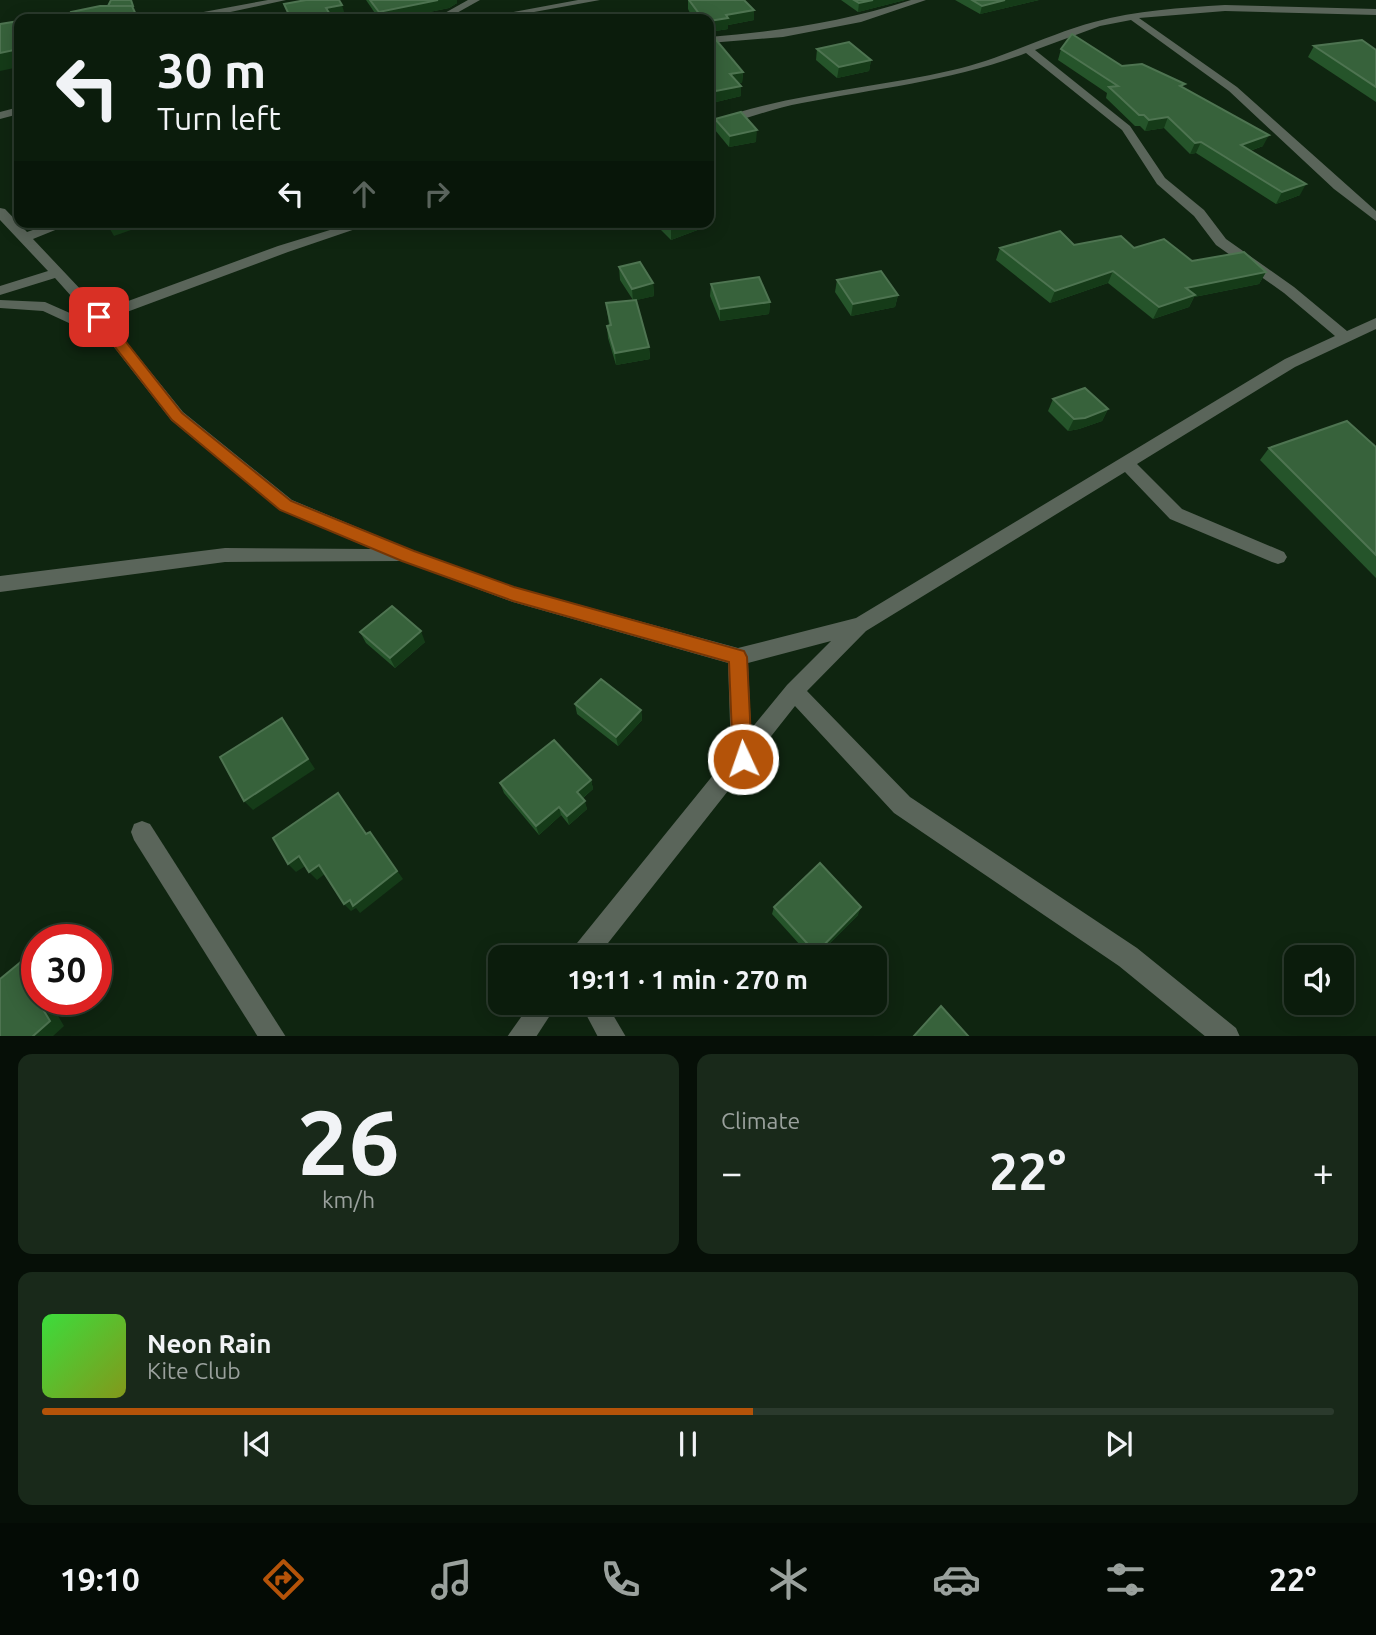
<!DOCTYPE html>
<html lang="en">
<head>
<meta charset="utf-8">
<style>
  body { margin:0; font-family:Ubuntu,sans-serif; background:#19291a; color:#f1f3f6; height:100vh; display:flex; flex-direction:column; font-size:26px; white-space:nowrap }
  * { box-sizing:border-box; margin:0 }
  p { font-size:23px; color:#9aa19d }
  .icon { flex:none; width:38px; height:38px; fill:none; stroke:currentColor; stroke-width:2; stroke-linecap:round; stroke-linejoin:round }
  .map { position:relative; height:1036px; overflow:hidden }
  .side { display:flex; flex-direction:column; gap:18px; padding:18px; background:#060f07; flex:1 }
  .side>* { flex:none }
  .banner { position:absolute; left:14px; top:14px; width:700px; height:214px; border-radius:14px; box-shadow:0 4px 18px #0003,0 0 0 2px #2b3a2d; background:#0b1c0c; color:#f1f3f6; overflow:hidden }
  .buttons { position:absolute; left:1284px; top:945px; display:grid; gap:14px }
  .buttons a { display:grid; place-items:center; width:70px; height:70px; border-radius:14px; background:#0b1c0c; box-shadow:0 4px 18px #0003,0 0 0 2px #2b3a2d; font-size:35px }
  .speed { position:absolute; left:21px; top:924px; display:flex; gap:14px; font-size:35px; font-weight:700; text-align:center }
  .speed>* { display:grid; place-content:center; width:91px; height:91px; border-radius:50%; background:#0b1c0c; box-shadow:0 4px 18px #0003,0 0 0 2px #2b3a2d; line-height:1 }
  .speed .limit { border:10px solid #d22; background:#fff; color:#111 }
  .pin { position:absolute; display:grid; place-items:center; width:60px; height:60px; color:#fff; margin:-30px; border-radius:14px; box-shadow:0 4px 10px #0006 }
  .me { position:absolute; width:77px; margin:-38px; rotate:357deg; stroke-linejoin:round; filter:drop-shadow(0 0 5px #0008) }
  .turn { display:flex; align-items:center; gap:24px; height:147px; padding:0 28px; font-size:32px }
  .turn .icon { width:91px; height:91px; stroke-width:2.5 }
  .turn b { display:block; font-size:49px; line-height:60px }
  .lanes { display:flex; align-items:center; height:66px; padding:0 28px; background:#0003; justify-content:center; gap:35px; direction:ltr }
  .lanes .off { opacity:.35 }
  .big { font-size:52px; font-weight:700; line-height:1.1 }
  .side .widget { flex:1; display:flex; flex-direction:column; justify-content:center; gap:10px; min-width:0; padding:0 24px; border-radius:14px; background:#19291a }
  .side .dial { align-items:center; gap:0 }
  .dial b { font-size:91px; line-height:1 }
  .song { display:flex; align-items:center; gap:21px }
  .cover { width:84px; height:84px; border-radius:10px; background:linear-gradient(135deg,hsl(120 70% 55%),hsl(70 70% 35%)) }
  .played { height:7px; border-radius:4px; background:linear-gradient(90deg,#b45309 55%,#2b3a2d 55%) }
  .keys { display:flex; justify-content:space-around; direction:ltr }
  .heat { display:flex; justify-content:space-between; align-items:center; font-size:38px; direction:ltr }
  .side .tiles { flex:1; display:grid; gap:18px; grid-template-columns:1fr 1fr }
  .widget:last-child { grid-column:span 2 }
  .trip { position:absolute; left:488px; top:945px; width:399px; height:70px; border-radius:14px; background:#0b1c0c; box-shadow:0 4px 18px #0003,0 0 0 2px #2b3a2d; font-weight:700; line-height:70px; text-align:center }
  .tabs { display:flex; height:112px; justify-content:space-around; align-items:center; background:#040b05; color:#9aa19d }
  .tabs .icon { width:49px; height:49px }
  .tabs .selected { color:#b45309 }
  .tabs b { font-size:32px; color:#f1f3f6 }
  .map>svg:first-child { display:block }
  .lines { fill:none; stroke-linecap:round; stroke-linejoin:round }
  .minor { fill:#5a655a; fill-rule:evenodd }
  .wall { fill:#25542a }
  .shaded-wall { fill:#153b18 }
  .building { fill:#37623b; stroke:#4e7451; stroke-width:2 }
  .route { fill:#b45309; stroke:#753606; stroke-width:2 }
</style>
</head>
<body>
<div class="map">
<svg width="1376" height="1037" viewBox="0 0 1376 1037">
  <rect width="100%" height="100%" fill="#0f2510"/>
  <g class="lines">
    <g class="minor">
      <polygon points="268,0 286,0 198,19 79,19 84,16 106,15 198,13"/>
      <polygon points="468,0 480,0 446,19 434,19"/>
      <polygon points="578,0 600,0 496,19 475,19"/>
      <path d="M 911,0 L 926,0 L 861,22 L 783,37 L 709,43 L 709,37 C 780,31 843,22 911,0 Z"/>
      <path d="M 1225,5 L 1376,9 L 1376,15 L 1225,11 L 1139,18 L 1237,87 L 1376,211 L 1376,221 L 1334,189 L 1229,91 L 1131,20 L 1100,26 L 1035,50 L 1130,126 L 1165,178 L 1204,210 L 1226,239 L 1294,287 L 1347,331 L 1376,318 L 1376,329 L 1295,367 L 1137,464 L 1182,509 L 1284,552 L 1287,557 L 1284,562 L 1278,564 L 1272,562 L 1170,519 L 1125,472 L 866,631 L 807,691 L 910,797 L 1137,948 L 1236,1028 L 1240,1037 L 1206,1037 L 1119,966 L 894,813 L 795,706 L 597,957 L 570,957 L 573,948 L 731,753 L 728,663 L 513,602 L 402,561 L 225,562 L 0,592 L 0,576 L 225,548 L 372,549 L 280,510 L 171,420 L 110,342 L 43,311 L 0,308 L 0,300 L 45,302 L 97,325 L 55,278 L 0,295 L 0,286 L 48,271 L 0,220 L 0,208 L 5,209 L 27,232 L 56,222 L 75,222 L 33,239 L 101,311 L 278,246 L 356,222 L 376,222 L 288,252 L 108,319 L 183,412 L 292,500 L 414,551 L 514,587 L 738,648 L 856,618 L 1285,359 L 1335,336 L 1284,293 L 1216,245 L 1194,216 L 1157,184 L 1122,130 L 1026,53 C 953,81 878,88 802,103 C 770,109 740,121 709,129 L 709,122 C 788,93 871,89 953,70 C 1002,59 1046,35 1094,22 C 1137,10 1180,8 1225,5 ZM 831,641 L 787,685 L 751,729 L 748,663 Z"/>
      <polygon points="19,107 19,114 0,119 0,112"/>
      <polygon points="142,821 150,824 286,1037 258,1037 134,840 131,832 134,824"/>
      <polygon points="531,1003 558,1003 536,1037 507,1037"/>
      <polygon points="580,1003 606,1003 626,1037 598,1037"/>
    </g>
  </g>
  <g class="wall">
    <polygon points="366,0 457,0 457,3 449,8 395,19 379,19"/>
    <polygon points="688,0 744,0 754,10 754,20 728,25 728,29 709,32 709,19 646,19 646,18 690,13 688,9"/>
    <polygon points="841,0 905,0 858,12"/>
    <polygon points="955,0 1039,0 980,14"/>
    <polygon points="709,35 743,72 742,83 739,83 741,96 716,102 709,94"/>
    <polygon points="1314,46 1376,50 1376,102 1308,57"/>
    <polygon points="817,49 871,60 869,71 837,78 816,60"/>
    <polygon points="1061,49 1122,66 1183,88 1263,146 1250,151 1300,195 1276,204 1196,153 1190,154 1164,128 1145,131 1140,126 1135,126 1106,98 1107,93 1058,60"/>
    <polygon points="715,119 756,142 729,147 715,130"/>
    <polygon points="653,222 708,222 708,226 671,240"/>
    <polygon points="1074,245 1134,248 1192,261 1266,272 1259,284 1194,297 1189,307 1153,319 1108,283 1050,303 996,260 1000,248"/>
    <polygon points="619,267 653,283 654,296 636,300 649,347 650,359 616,365 608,338 607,326 609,325 606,303 633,300 620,280"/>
    <polygon points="837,280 898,295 895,307 851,316 835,292"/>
    <polygon points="711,284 770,302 769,314 720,321 710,296"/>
    <polygon points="1053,399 1108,409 1102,421 1079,429 1068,431 1048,411"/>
    <polygon points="1376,447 1376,578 1260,460 1269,448"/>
    <polygon points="360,632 425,642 395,668 366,643"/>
    <polygon points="575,704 641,710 642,720 618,746 577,714"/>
    <polygon points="591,780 593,789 583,798 587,809 569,825 561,815 539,835 504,793 500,783"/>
    <polygon points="774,907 858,915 816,957 811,957 772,914"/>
  </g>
  <g class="shaded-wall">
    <polygon points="438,0 457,0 457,3 449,8 395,19 380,19 379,12"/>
    <polygon points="873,0 905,0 858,12 859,3"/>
    <polygon points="1005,0 1039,0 980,14 982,6"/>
    <polygon points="342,5 345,15 329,18 326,8"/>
    <polygon points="754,10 754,20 728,25 728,29 709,32 709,21 726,15"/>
    <polygon points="19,49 19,67 0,71 0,53"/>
    <polygon points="871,60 869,71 837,78 839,67"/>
    <polygon points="743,72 742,83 730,85 730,74"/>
    <polygon points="741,86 741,96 716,102 716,91"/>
    <polygon points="1168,117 1164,128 1145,131 1149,120"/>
    <polygon points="757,130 756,142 729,147 730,136"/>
    <polygon points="1269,135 1263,146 1235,156 1241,145"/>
    <polygon points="1201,142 1196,153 1190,154 1195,143"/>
    <polygon points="1306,184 1300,195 1276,204 1282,192"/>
    <polygon points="112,222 147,222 148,224 114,236 107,224"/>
    <polygon points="686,222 708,222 708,226 671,240 671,228"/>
    <polygon points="1113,271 1108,283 1050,303 1055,291"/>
    <polygon points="1266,272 1259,284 1194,297 1189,307 1153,319 1159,307 1186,288"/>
    <polygon points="653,283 654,296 633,301 632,289"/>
    <polygon points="898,295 895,307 851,316 853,304"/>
    <polygon points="770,302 769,314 720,321 720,309"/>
    <polygon points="649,347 650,359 616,365 615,353"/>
    <polygon points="1108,409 1102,421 1079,429 1068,431 1074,419"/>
    <polygon points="421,631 425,642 395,668 390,658"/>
    <polygon points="641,710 642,720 618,746 616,737"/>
    <polygon points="282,718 315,769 253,810 244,801"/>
    <polygon points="591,780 593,789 579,801 577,792"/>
    <polygon points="585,801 587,809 569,825 567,816"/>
    <polygon points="559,807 561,815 539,835 536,826"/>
    <polygon points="370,832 403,879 360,913 356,908 351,911 344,904 350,900"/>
    <polygon points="299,856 307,865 296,872 288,864"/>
    <polygon points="319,865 326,873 317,880 309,872"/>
    <polygon points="861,907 858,915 816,957 814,957 816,953"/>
    <polygon points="37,979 37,998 29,986"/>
    <polygon points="37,999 48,999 64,1026 52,1037 32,1037"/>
  </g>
  <g class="building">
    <polygon points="111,0 131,0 133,6 108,6"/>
    <polygon points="306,0 339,0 342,5 326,8 333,19 291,19 284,4"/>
    <polygon points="370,0 438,0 379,12"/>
    <polygon points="689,0 744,0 754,10 726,15 728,18 709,21 709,19 703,19"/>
    <polygon points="854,0 873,0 859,3"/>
    <polygon points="972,0 1005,0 982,6"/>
    <polygon points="100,6 132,6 138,19 73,19 71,12"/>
    <polygon points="694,13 699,19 647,19 646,18"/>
    <polygon points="19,21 19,49 0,53 0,24"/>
    <polygon points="1072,34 1122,66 1142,64 1185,84 1180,86 1269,135 1241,145 1306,184 1282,192 1201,142 1195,143 1168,117 1149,120 1144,115 1139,115 1109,87 1118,86 1061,49"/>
    <polygon points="709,35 712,35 743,72 730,74 741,86 716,91 709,83"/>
    <polygon points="1362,40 1376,50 1376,87 1314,46"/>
    <polygon points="849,42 871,60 839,67 817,49"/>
    <polygon points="741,112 757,130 730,136 715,119"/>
    <polygon points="665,222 686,222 671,228"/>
    <polygon points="1060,231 1074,245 1121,236 1134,248 1164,239 1192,261 1244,252 1266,272 1186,288 1195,295 1159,307 1113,271 1055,291 1000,248"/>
    <polygon points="640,262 653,283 632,289 619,267"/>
    <polygon points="881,271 898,295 853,304 837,280"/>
    <polygon points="759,277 770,302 720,309 711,284"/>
    <polygon points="636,300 649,347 615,353 607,326 611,325 606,303"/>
    <polygon points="1085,388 1108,409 1085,418 1074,419 1053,399"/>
    <polygon points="1347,421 1376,447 1376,555 1269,448"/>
    <polygon points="392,606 421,631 390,658 360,632"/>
    <polygon points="601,679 641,710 616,737 575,704"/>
    <polygon points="282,718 308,759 244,801 220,757"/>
    <polygon points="554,740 591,780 577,792 585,801 567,816 559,807 536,826 500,783"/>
    <polygon points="338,793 366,834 370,832 397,871 353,906 350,900 344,904 319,865 309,872 299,856 288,864 273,838"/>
    <polygon points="820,863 861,907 816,953 774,907"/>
    <polygon points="33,952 37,957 37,979 29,986 50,1021 32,1037 0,1037 0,979"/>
    <polygon points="941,1006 969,1037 913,1037"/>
  </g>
  <polygon class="route" points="99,312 104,314 182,413 291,501 414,551 514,587 744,651 747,657 752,759 749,765 743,768 736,765 733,759 729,662 513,601 402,561 280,510 172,420 94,320 92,317"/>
</svg>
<div class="buttons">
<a><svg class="icon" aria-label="sound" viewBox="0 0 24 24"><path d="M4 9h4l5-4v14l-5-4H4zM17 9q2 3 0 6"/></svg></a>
</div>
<div class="speed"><div class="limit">30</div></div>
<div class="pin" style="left:99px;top:317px;background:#d93025"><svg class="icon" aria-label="arrive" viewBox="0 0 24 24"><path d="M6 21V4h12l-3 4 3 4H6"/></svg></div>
<svg class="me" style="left:743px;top:759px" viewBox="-20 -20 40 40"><circle r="17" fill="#b45309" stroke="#fff" stroke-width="3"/><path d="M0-11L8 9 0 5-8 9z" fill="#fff"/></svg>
<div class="trip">19:11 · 1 min · 270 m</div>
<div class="banner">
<div class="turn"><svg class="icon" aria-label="left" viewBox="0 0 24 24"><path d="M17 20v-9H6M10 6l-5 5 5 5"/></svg><div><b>30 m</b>Turn left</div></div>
<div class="lanes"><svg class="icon" aria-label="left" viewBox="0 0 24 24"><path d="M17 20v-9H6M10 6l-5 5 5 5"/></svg><svg class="icon off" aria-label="ahead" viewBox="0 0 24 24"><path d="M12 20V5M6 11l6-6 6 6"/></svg><svg class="icon off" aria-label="right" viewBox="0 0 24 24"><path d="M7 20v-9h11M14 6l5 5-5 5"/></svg></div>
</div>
</div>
<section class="side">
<div class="tiles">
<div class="widget dial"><b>26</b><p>km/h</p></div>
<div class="widget"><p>Climate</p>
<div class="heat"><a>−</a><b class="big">22°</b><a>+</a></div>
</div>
<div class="widget">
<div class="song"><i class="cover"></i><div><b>Neon Rain</b><p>Kite Club</p></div></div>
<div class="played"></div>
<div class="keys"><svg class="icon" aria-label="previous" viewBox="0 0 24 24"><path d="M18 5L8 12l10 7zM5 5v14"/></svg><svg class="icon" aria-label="pause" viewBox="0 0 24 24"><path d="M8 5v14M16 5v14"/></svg><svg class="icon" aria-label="next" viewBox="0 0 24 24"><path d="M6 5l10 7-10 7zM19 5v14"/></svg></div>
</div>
</div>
</section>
<nav class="tabs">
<b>19:10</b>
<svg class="icon selected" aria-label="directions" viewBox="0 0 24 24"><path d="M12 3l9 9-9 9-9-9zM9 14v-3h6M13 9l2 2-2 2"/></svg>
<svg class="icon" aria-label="music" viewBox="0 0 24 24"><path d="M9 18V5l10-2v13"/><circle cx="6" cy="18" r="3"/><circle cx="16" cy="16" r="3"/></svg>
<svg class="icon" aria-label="phone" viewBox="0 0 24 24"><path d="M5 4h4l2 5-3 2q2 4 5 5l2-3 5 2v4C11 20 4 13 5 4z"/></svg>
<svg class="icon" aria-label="climate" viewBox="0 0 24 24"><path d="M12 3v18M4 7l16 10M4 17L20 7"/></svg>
<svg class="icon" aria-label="car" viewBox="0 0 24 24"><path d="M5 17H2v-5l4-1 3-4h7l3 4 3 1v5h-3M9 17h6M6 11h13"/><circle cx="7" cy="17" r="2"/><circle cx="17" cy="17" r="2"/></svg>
<svg class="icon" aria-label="filters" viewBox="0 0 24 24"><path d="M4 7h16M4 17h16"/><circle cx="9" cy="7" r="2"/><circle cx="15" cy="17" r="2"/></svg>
<b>22°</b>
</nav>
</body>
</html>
